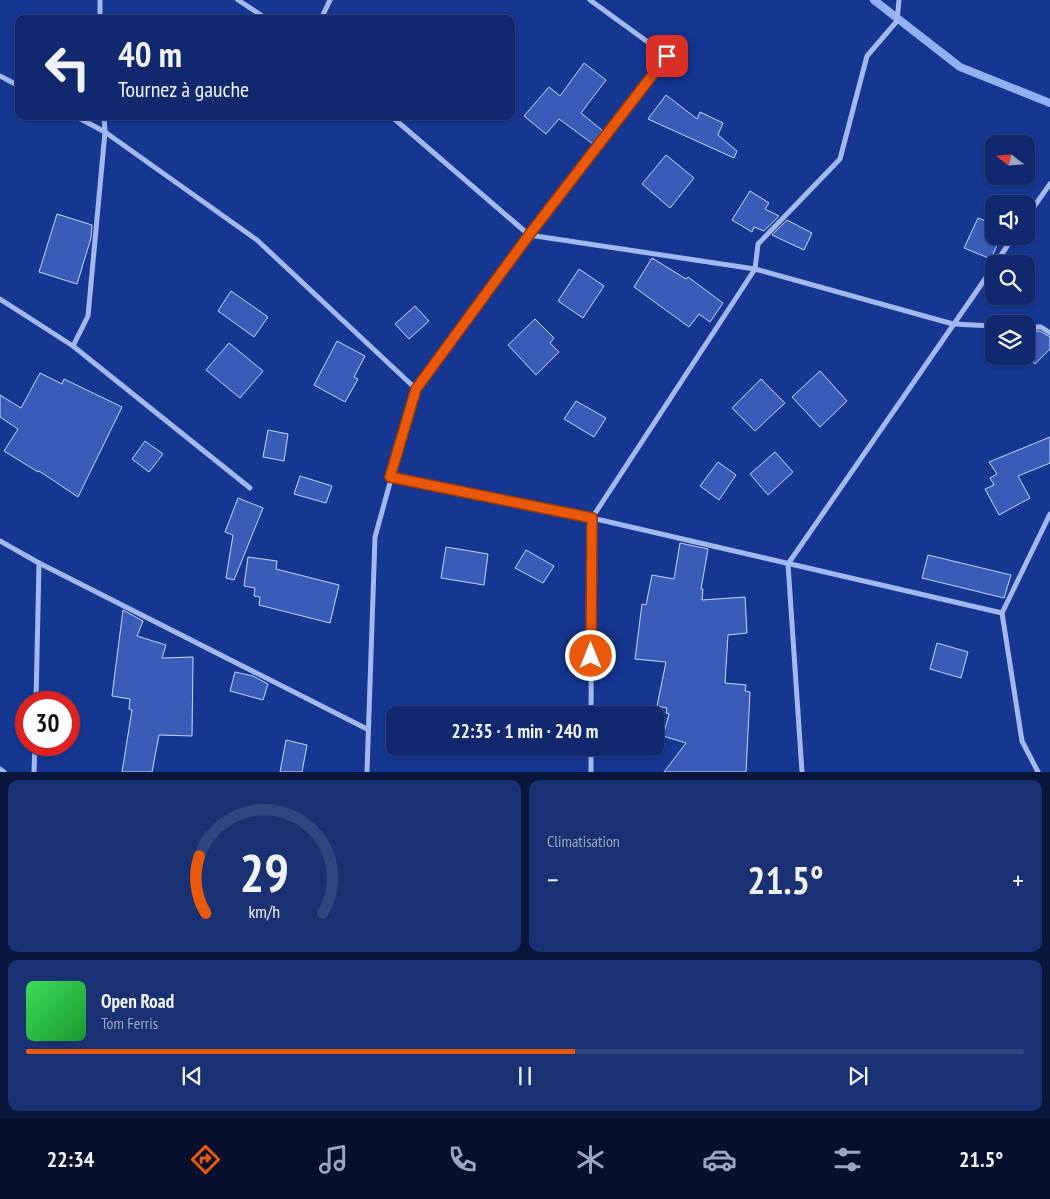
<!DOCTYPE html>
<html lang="fr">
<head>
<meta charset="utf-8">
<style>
  body { margin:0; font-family:"PT Sans Narrow",sans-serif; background:#193072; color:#f1f3f6; height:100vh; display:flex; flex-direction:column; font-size:19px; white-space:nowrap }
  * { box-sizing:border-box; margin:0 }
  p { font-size:16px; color:#9ca6c2 }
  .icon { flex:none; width:28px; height:28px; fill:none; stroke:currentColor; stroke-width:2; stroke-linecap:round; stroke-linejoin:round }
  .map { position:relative; height:772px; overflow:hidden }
  .sheet { display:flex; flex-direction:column; gap:8px; padding:8px; background:#09163c; flex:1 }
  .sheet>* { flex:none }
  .guide { position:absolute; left:15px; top:15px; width:500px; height:105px; border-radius:10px; box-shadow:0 1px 4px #0004,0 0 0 1px #304480; background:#10286d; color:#f1f3f6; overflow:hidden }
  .needle { width:32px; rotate:287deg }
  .tools { position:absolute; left:985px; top:135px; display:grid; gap:10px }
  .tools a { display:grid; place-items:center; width:50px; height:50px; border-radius:10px; background:#10286d; box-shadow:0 1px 4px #0004,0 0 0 1px #304480; font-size:25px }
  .speed { position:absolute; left:15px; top:691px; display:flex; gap:10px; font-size:25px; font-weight:700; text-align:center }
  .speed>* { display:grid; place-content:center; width:65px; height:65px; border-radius:50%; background:#10286d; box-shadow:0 1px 4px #0004,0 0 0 1px #304480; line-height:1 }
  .speed .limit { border:8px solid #d22; background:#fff; color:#111 }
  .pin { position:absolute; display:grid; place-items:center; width:42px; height:42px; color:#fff; margin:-21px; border-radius:10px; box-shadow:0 2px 8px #0006 }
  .me { position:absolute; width:55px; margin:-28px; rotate:0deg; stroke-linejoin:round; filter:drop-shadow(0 0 4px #0008) }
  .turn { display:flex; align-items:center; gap:18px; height:105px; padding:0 20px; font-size:22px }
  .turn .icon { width:65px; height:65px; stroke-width:2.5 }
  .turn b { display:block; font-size:35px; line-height:42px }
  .big { font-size:38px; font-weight:600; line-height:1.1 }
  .sheet .tile { flex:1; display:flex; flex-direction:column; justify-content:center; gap:8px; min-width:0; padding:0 18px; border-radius:10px; background:#193072 }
  .sheet .dial { align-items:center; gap:0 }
  .dial svg { height:130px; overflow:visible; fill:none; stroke:#304480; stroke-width:7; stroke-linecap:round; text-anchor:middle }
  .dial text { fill:#f1f3f6; stroke:none }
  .song { display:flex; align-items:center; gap:15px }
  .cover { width:60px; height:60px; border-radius:8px; background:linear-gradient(135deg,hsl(130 70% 55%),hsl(130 70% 35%)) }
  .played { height:5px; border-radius:2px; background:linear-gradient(90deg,#ea580c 55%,#304480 55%) }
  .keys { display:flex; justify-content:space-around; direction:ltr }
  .heat { display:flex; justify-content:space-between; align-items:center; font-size:28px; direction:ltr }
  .sheet .tiles { flex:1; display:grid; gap:8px; grid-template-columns:1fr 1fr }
  .tile:last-child { grid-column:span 2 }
  .trip { position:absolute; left:386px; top:706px; width:278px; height:50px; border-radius:10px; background:#10286d; box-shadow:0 1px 4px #0004,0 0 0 1px #304480; font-weight:600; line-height:50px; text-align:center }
  .tabs { display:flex; height:80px; justify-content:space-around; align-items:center; background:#06102c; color:#9ca6c2 }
  .tabs .icon { width:35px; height:35px }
  .tabs .selected { color:#ea580c }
  .tabs b { font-size:22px; color:#f1f3f6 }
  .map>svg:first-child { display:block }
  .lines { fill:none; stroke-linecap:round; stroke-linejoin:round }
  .stream { stroke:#94b0f4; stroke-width:8 }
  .building { fill:#395cb8; stroke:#c9d8fc }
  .minor { stroke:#a2b8f1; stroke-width:5 }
  .route-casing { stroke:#983908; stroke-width:12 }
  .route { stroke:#ea580c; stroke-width:9 }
</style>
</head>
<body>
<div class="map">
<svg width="1050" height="772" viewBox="0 0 1050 772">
  <rect width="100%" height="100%" fill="#153691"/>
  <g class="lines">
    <polyline class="stream" points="874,0 960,67 1050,103"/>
  </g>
  <g class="building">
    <polygon points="584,63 606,80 581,113 603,131 593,144 559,119 546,134 524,116 549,87 560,96"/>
    <polygon points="666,95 697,119 700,112 723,123 718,135 737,151 734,158 648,119"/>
    <polygon points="666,155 694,178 670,208 642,184"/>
    <polygon points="750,191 769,203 765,209 779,216 764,231 754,227 752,232 732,220"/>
    <polygon points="57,214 92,225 91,238 77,284 39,272"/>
    <polygon points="978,218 994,224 994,236 1001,236 991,259 964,248"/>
    <polygon points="787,220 812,233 804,250 772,235"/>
    <polygon points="652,258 686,279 688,277 723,303 710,322 699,314 689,327 634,287"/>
    <polygon points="579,269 604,286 583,318 558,301"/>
    <polygon points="231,291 268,317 254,337 218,311"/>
    <polygon points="415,306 429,321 409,339 395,324"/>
    <polygon points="535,319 554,338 550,343 559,352 536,375 508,345"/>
    <polygon points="1026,331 1040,331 1050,337 1050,349 1035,364 1026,356"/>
    <polygon points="337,341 365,356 354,377 358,379 345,402 314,385"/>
    <polygon points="229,343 263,371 240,398 206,370"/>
    <polygon points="820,371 847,401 820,427 792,397"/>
    <polygon points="40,373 62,384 64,379 122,407 78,497 39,471 38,472 4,451 18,429 0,417 0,395 21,408"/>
    <polygon points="761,379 785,403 755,431 732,408"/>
    <polygon points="576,401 606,418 594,437 564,419"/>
    <polygon points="268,430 288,434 284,461 263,457"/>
    <polygon points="1050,437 1050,463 1018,476 1030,498 999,515 985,489 994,485 990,478 997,474 989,462"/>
    <polygon points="145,441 163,454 149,472 132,459"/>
    <polygon points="775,452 793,472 768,495 750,474"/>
    <polygon points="718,462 736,475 719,500 700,486"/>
    <polygon points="300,476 332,486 326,503 294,494"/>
    <polygon points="238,498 263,508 234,580 226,578 233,535 225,532"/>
    <polygon points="680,543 708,549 701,589 703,589 702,600 745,597 747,633 728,635 725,683 746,685 745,691 750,692 746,772 664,772 686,743 663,736 669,714 666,713 667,708 657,706 666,662 635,659 642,604 646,605 652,575 674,579"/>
    <polygon points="446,547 488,554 484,585 441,578"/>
    <polygon points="526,550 554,566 543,583 515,568"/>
    <polygon points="928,555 1011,575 1004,598 922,578"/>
    <polygon points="248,557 277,561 276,569 339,585 330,623 259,605 260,597 254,596 255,588 244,586"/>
    <polygon points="123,610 143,621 137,636 166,645 162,658 193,657 192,736 159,735 152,772 122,772 132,710 129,709 130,699 112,696"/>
    <polygon points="937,643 968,652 961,678 930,669"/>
    <polygon points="235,672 253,676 268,684 263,700 230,691"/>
    <polygon points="286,740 307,745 302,772 280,772"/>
  </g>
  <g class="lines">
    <g class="minor">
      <polyline points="100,0 100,19"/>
      <polyline points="238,0 267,19"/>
      <polyline points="321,19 330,0"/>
      <polyline points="0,76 19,86"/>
      <polyline points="75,116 105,132 257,240 416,389"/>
      <polyline points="391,116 529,235 755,269 953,324 994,326"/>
      <polyline points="1026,218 1050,184"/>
      <polyline points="995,264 1014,236"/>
      <polyline points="0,299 73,346 88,316 105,132 104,116"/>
      <polyline points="1026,327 1041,327 1050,333"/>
      <polyline points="73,346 250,488"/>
      <polyline points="390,477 592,518 1002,613 1050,514"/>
      <polyline points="0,541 39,563 367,729"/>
      <polyline points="1002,613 1022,741 1038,772"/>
      <polyline points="36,702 39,563"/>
      <polyline points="591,715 592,518 755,269 758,244 840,159 867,56 897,21 899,0"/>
      <polyline points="0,769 4,772"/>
      <polyline points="34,772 35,745"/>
      <polyline points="367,772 375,537 416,389 529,235 667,56 590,0"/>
      <polyline points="591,772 591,748"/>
      <polyline points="802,772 788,564 994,266"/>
    </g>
  </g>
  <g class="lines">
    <g class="route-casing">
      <polyline id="route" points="591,656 592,518 390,477 416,389 529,235 667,56"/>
    </g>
    <use href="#route" class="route"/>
  </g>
</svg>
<div class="tools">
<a><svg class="needle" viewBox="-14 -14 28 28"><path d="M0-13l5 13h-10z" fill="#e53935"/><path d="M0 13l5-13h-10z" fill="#9ca6c2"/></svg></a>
<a><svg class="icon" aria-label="sound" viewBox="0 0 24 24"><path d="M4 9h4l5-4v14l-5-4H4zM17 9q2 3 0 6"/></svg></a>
<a><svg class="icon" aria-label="search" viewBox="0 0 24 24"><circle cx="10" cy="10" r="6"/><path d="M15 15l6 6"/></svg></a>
<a><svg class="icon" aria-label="layers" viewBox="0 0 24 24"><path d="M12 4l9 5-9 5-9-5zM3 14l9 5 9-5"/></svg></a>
</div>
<div class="speed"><div class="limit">30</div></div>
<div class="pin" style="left:667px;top:56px;background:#d93025"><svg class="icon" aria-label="arrive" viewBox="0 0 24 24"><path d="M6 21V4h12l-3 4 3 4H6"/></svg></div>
<svg class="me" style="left:591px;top:656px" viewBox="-20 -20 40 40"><circle r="17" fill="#ea580c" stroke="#fff" stroke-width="3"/><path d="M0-11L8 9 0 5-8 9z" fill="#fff"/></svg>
<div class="trip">22:35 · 1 min · 240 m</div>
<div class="guide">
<div class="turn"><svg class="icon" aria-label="left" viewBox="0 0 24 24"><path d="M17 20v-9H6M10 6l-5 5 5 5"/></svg><div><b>40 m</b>Tournez à gauche</div></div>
</div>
</div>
<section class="sheet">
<div class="tiles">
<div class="tile dial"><svg viewBox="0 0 100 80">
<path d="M14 69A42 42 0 1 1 86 69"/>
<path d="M14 69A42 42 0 0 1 10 34" stroke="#ea580c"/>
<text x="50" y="56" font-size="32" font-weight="700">29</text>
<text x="50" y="72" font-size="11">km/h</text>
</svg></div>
<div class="tile"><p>Climatisation</p>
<div class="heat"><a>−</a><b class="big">21.5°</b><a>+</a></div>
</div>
<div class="tile">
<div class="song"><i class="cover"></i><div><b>Open Road</b><p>Tom Ferris</p></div></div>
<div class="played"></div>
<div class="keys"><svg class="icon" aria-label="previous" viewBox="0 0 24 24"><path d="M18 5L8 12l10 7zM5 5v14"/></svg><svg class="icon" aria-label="pause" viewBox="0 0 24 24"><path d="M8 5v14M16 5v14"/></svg><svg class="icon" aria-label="next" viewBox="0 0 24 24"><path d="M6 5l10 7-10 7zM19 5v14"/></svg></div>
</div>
</div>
</section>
<nav class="tabs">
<b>22:34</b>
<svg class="icon selected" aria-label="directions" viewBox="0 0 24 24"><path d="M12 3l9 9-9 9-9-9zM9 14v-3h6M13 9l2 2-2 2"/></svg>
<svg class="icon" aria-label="music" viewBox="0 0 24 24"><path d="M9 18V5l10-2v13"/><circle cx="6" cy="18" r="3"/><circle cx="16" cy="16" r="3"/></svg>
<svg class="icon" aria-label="phone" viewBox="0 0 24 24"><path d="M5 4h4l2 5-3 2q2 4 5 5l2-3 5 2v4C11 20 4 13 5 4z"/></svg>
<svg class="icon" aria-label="climate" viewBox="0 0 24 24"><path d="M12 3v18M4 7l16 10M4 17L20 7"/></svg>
<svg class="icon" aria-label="car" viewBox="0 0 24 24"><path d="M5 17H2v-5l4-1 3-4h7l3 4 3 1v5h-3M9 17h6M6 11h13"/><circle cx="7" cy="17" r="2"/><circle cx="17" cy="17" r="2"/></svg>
<svg class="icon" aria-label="filters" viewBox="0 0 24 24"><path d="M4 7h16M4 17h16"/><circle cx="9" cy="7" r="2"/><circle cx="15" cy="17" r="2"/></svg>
<b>21.5°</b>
</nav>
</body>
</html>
